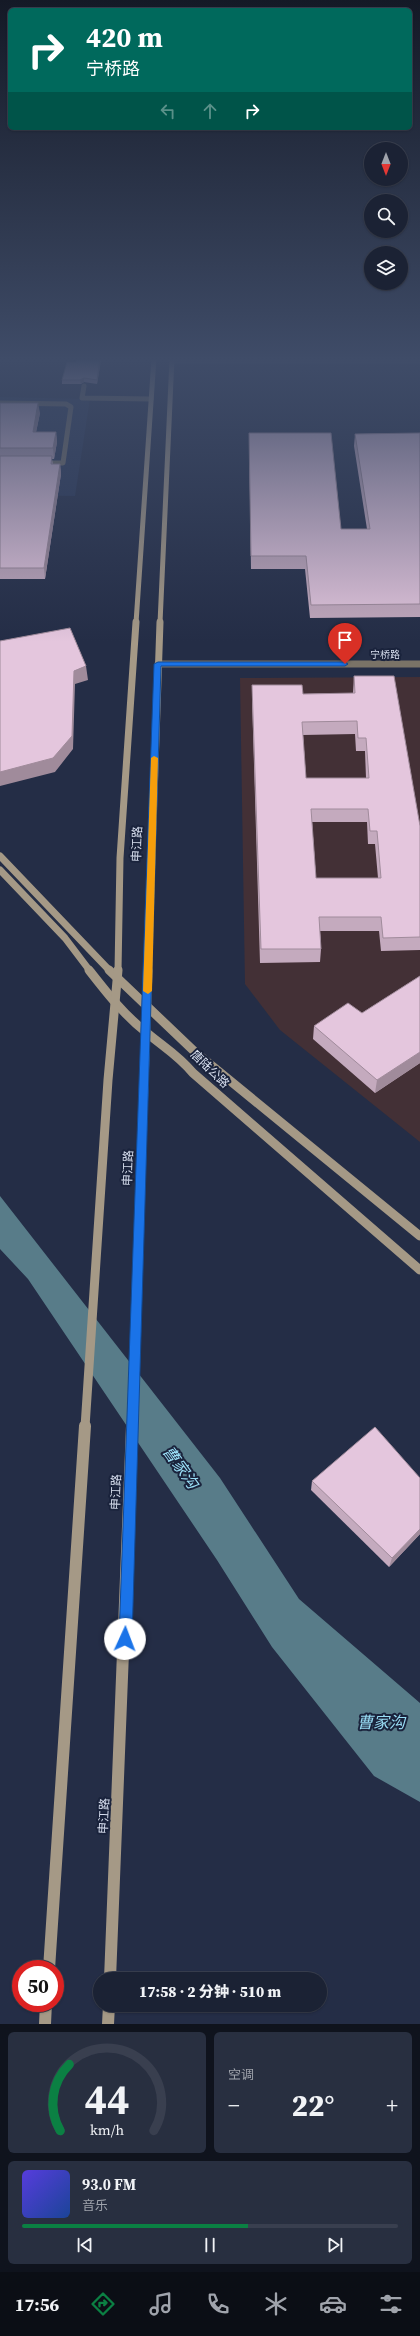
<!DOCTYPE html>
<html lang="zh">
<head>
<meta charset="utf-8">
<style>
  body { margin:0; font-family:"Source Serif 4","Noto Sans SC",serif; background:#282f40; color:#f1f3f6; height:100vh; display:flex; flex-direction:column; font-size:15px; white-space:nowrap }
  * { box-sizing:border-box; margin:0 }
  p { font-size:13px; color:#a0a4ac }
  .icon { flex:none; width:22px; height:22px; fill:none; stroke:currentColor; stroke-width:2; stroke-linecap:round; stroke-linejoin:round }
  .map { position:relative; height:2024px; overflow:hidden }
  .sheet { display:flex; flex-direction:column; gap:8px; padding:8px; background:#0f131d; flex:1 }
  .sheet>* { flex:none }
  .top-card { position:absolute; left:8px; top:8px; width:404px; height:122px; border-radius:6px; box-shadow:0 1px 3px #0004,0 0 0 1px #393f4f; background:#00695c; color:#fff; overflow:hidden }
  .needle { width:26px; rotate:180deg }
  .buttons { position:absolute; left:364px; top:142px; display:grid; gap:8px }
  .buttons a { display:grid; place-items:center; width:44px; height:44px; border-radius:50%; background:#1b2234; box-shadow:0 1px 3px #0004,0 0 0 1px #393f4f; font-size:20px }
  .speed { position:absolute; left:12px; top:1960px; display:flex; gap:8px; font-size:20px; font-weight:700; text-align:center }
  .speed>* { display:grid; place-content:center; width:52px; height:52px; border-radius:50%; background:#1b2234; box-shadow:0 1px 3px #0004,0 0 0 1px #393f4f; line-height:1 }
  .speed .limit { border:6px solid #d22; background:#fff; color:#111 }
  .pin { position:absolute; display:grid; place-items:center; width:34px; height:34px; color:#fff; margin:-41px -17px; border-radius:50% 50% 50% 0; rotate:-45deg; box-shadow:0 0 4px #0007 }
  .pin .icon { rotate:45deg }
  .me { position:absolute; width:44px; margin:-22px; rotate:2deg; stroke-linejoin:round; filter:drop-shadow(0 0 3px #0008) }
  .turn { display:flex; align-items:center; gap:14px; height:84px; padding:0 12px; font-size:18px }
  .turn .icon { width:52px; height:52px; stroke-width:2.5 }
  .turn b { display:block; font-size:28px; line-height:34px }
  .lanes { display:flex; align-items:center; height:38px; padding:0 12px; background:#0003; justify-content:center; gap:20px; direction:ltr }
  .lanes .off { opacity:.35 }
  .big { font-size:30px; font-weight:800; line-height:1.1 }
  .sheet .tile { flex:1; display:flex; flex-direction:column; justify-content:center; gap:6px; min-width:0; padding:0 14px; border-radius:6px; background:#282f40 }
  .sheet .dial { align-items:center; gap:0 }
  .dial svg { height:104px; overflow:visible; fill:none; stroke:#393f4f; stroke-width:7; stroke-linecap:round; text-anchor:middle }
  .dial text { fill:#f1f3f6; stroke:none }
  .song { display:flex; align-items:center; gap:12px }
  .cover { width:48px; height:48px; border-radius:6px; background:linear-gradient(135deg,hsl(250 70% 55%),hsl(220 70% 35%)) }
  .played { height:4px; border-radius:2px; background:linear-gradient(90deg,#0b8043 60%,#393f4f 60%) }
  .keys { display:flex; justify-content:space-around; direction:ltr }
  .heat { display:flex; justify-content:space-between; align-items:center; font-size:22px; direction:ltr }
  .sheet .tiles { flex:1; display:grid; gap:8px; grid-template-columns:1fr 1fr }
  .tile:last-child { grid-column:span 2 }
  .trip { position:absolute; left:93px; top:1972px; width:234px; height:40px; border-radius:20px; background:#1b2234; box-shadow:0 1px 3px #0004,0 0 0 1px #393f4f; font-weight:800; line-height:40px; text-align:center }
  .tabs { display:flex; height:64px; justify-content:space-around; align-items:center; background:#0b0e15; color:#a0a4ac }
  .tabs .icon { width:28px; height:28px }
  .tabs .selected { color:#0b8043 }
  .tabs b { font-size:18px; color:#f1f3f6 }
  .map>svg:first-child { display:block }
  .built { fill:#2a3756 }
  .industrial { fill:#433036 }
  .water { fill:#587c89 }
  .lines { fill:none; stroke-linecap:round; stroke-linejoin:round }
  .service { stroke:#7a7367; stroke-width:5 }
  .minor-far1 { stroke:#7a7367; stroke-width:5 }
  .minor { stroke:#7a7367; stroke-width:7 }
  .secondary-far3 { stroke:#a59986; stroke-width:5 }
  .secondary-far2 { stroke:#a59986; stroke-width:7 }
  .secondary-far1 { stroke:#a59986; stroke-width:9 }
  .secondary { stroke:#a59986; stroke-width:12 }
  .wall { fill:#c4aabe; fill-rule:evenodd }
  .shaded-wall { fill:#a08b9b }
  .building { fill:#e4c6dd; stroke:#a08b9b; fill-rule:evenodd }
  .route { fill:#1a73e8; stroke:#114b97 }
  .slow { fill:#f59e0b }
  .labels { text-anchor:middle; stroke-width:4; stroke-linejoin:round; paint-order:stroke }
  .far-street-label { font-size:10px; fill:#d8dfef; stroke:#1a233c }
  .street-label { font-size:12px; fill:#d8dfef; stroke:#1a233c }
  .near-water-label { font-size:16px; font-style:italic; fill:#99ddf5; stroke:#1a233c }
</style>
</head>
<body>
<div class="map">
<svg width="420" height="2024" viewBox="0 0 420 2024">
  <rect width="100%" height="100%" fill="#242d46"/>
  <polygon class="built" points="0,397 90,399 75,496 0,495"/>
  <polygon class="industrial" points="420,677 420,1142 280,1030 245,984 240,678"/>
  <polygon class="water" points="0,1196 220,1478 299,1599 420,1703 420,1802 374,1776 272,1647 217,1560 28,1279 0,1249"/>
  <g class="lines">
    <g class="service">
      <polyline points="84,386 82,398 151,399"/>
      <polyline points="0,403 66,404 71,407 63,463 42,463"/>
    </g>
    <polyline class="minor-far1" points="172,361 420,361"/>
    <polyline class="minor" points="158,664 420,664"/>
    <g class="secondary-far3">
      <polyline points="136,623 154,358"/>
      <polyline points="160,623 172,358"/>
    </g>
    <g class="secondary-far2">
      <polyline points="0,856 110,971"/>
      <polyline points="0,870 65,938 90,971"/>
      <polyline points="118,971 120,858 136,622"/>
      <polyline points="148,971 160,622"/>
    </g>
    <g class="secondary-far1">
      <path d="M 89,970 C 107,993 124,1015 147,1033 C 165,1048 178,1055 193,1073 L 420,1270"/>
      <polyline points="109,970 195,1052 420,1236"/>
      <polyline points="85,1427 108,1080 118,970"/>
      <polyline points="132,1427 148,970"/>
    </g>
    <g class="secondary">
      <polyline points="49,1969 85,1426"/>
      <polyline points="110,1979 132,1426"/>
      <polyline points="45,2024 46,2003"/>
      <polyline points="108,2024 109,2005"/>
    </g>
  </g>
  <g class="wall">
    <polygon points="101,360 97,384 84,382 81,384 62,384 62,380"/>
    <polygon points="0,403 40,413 36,432 56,432 57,442 54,459 52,459 53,464 60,464 61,474 45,579 0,579"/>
    <polygon points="249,433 341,529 367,529 354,446 355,434 420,433 420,617 310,618 305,569 251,569"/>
    <path d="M 354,676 L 420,826 L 420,950 L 381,951 L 379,931 L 320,931 L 321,949 L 320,962 L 260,963 L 252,699 L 252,685 L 303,694 L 353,693 ZM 355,734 L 356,751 L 365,751 L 366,778 L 306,778 L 303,735 ZM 312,822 L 367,822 L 368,844 L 375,844 L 378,878 L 316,878 Z"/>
    <polygon points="420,976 420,1063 375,1093 313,1039 314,1026 362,1013"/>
    <polygon points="312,1481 420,1534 389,1567 311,1490"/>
  </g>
  <g class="shaded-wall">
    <polygon points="100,358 101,360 97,384 97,380"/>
    <polygon points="84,378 84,382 81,384 80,380"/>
    <polygon points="38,403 40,413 34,442 33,432"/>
    <polygon points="56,432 57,442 54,459 53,448"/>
    <polygon points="60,464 61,474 45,579 44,568"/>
    <polygon points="86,666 88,680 75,684 73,749 55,772 0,786 0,772 74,671"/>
    <polygon points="420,1052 420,1063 375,1093 377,1080"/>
    <polygon points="420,1529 420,1534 389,1567 392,1558"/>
  </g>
  <g class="building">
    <polygon points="77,358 100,358 97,380 84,378 80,380 62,380 67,362 76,362"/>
    <polygon points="0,403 38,403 33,432 56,432 53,448 0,448"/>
    <polygon points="249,433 331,433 341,529 370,529 355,434 420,433 420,604 311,605 306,556 251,556"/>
    <polygon points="0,456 52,456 51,464 60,464 44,568 0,568"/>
    <polygon points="70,628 86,666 74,671 72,736 53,758 0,772 0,641"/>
    <path d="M 354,676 L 394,676 L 420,826 L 420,937 L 383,938 L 381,917 L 319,917 L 321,949 L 261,949 L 252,685 L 302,685 L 303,694 L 355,693 ZM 357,721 L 358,738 L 366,738 L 369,778 L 306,778 L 302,722 ZM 311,809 L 368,809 L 370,831 L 377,831 L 381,878 L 316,878 Z"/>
    <polygon points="420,976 420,1052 377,1080 314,1026 348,1003 362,1013"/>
    <polygon points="375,1427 420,1478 420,1529 392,1558 312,1481"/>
  </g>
  <linearGradient id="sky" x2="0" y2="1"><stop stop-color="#141926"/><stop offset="0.56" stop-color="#3f4c68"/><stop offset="1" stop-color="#3f4c68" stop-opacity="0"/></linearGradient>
  <rect width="420" height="642" fill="url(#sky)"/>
  <polygon class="route" points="158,662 345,662 348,664 345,666 161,666 132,1639 130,1643 125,1645 121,1643 119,1639 154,664"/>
  <polygon class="slow" points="154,756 158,758 152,991 148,994 143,991 151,758"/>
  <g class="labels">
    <g class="far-street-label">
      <text x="385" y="658">宁桥路</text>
    </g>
    <g class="street-label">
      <text transform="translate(137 844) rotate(-88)" y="4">申江路</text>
      <text transform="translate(210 1069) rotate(44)" y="4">唐陆公路</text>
      <text transform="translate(128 1168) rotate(-88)" y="4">申江路</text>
      <text transform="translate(116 1492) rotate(-88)" y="4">申江路</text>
      <text transform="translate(104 1816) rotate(-87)" y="4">申江路</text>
    </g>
    <g class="near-water-label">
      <text transform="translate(181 1467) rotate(54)" y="6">曹家沟</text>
      <text x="381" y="1728">曹家沟</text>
    </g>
  </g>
</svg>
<div class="buttons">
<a><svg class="needle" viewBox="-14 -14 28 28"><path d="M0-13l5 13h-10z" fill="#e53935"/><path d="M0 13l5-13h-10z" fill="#a0a4ac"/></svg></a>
<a><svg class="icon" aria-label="search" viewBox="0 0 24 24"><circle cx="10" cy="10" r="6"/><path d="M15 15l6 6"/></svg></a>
<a><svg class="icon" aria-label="layers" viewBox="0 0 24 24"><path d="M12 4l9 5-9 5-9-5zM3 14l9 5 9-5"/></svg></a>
</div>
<div class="speed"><div class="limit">50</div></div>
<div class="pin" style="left:345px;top:664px;background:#d93025"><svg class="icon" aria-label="arrive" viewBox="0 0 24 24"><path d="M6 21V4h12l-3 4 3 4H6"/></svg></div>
<svg class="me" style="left:125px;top:1639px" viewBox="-20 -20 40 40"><circle r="19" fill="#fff"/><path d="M0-13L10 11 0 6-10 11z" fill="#1a73e8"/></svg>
<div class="trip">17:58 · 2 分钟 · 510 m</div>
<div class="top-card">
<div class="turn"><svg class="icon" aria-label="right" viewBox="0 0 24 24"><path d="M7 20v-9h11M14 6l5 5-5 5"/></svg><div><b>420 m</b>宁桥路</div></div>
<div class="lanes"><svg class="icon off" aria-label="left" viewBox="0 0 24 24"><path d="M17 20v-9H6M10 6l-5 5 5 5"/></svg><svg class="icon off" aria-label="ahead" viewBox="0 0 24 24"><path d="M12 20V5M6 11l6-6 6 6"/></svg><svg class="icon" aria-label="right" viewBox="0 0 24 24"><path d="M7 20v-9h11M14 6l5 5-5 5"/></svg></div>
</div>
</div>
<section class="sheet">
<div class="tiles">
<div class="tile dial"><svg viewBox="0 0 100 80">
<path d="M14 69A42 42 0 1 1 86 69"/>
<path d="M14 69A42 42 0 0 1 21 18" stroke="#0b8043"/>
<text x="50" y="56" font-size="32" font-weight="700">44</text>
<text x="50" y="72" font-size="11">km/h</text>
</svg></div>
<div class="tile"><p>空调</p>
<div class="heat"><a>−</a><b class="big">22°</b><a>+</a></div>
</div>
<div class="tile">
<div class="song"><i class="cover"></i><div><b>93.0 FM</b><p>音乐</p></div></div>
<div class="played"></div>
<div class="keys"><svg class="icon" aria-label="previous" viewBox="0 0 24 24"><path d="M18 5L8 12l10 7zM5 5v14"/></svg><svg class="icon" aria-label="pause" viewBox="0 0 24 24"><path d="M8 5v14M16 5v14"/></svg><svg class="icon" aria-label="next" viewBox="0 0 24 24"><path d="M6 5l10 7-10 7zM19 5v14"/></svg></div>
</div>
</div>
</section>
<nav class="tabs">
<b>17:56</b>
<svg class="icon selected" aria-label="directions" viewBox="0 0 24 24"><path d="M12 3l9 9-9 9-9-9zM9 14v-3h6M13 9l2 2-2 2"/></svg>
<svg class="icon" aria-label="music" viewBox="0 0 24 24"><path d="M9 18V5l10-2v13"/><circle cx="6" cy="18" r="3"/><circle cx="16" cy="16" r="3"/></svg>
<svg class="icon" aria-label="phone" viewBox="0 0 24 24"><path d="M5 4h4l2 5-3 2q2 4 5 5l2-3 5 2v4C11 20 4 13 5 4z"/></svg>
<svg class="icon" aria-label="climate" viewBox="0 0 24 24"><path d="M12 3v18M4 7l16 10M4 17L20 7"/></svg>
<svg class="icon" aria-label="car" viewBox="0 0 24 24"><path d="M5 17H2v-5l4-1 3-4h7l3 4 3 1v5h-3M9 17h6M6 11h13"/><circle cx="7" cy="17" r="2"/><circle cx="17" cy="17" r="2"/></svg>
<svg class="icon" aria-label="filters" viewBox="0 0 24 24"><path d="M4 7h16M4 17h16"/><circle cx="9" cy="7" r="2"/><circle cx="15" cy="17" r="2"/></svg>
</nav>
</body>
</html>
